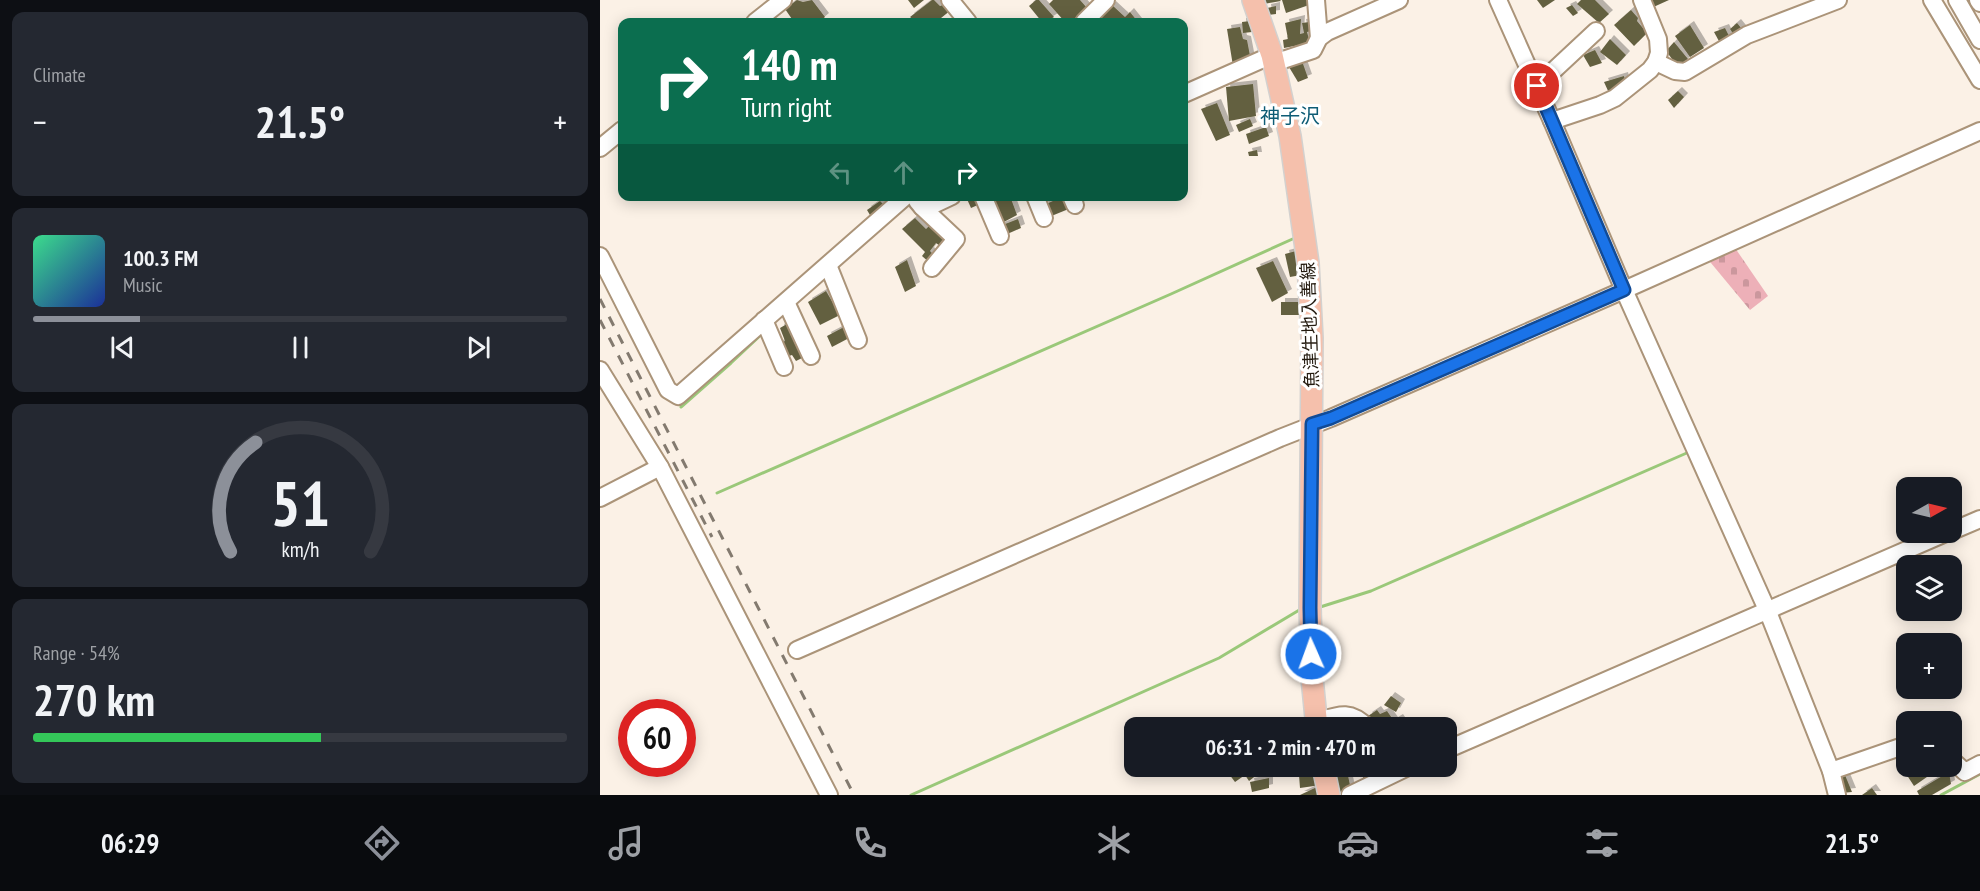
<!DOCTYPE html>
<html lang="en">
<head>
<meta charset="utf-8">
<style>
  body { margin:0; font-family:"PT Sans Narrow","Noto Sans JP",sans-serif; background:#242831; color:#f1f3f6; height:100vh; display:flex; flex-direction:column; font-size:22px; white-space:nowrap }
  * { box-sizing:border-box; margin:0 }
  p { font-size:20px; color:#9ea1a6 }
  .icon { flex:none; width:33px; height:33px; fill:none; stroke:currentColor; stroke-width:2; stroke-linecap:round; stroke-linejoin:round }
  .map { position:relative; flex:1; overflow:hidden }
  .side { display:flex; flex-direction:column; gap:12px; padding:12px; background:#0d0f14; width:600px }
  .side>* { flex:none }
  .banner { position:absolute; left:18px; top:18px; width:570px; height:183px; border-radius:12px; box-shadow:0 3px 15px #0003; background:#0b6e4f; color:#fff; overflow:hidden }
  .needle { width:39px; rotate:82deg }
  .controls { position:absolute; left:1296px; top:477px; display:grid; gap:12px }
  .controls a { display:grid; place-items:center; width:66px; height:66px; border-radius:12px; background:#171b24; box-shadow:0 3px 15px #0003; font-size:30px }
  .speed { position:absolute; left:18px; top:699px; display:flex; gap:12px; font-size:30px; font-weight:700; text-align:center }
  .speed>* { display:grid; place-content:center; width:78px; height:78px; border-radius:50%; background:#171b24; box-shadow:0 3px 15px #0003; line-height:1 }
  .speed .limit { border:9px solid #d22; background:#fff; color:#111 }
  .pin { position:absolute; display:grid; place-items:center; width:51px; height:51px; color:#fff; margin:-26px; border:3px solid #fff; border-radius:50%; box-shadow:0 2px 6px #0007 }
  .me { position:absolute; width:66px; margin:-33px; rotate:358deg; stroke-linejoin:round; filter:drop-shadow(0 0 4px #0008) }
  .turn { display:flex; align-items:center; gap:21px; height:126px; padding:0 24px; font-size:27px }
  .turn .icon { width:78px; height:78px; stroke-width:2.5 }
  .turn b { display:block; font-size:42px; line-height:51px }
  .lanes { display:flex; align-items:center; height:57px; padding:0 24px; background:#0003; justify-content:center; gap:30px; direction:ltr }
  .lanes .off { opacity:.35 }
  .big { font-size:45px; font-weight:600; line-height:1.1 }
  .side .card { flex:1; display:flex; flex-direction:column; justify-content:center; gap:9px; min-width:0; padding:0 21px; border-radius:12px; background:#242831 }
  .side .dial { align-items:center; gap:0 }
  .dial svg { height:156px; overflow:visible; fill:none; stroke:#363941; stroke-width:7; stroke-linecap:round; text-anchor:middle }
  .dial text { fill:#f1f3f6; stroke:none }
  .song { display:flex; align-items:center; gap:18px }
  .cover { width:72px; height:72px; border-radius:9px; background:linear-gradient(135deg,hsl(150 70% 55%),hsl(230 70% 35%)) }
  .played { height:6px; border-radius:3px; background:linear-gradient(90deg,#8c9099 20%,#363941 20%) }
  .keys { display:flex; justify-content:space-around; direction:ltr }
  .heat { display:flex; justify-content:space-between; align-items:center; font-size:33px; direction:ltr }
  .charge { height:9px; border-radius:4px; background:linear-gradient(90deg,#34c759 54%,#363941 0) }
  .trip { position:absolute; left:524px; top:717px; width:333px; height:60px; border-radius:12px; background:#171b24; box-shadow:0 3px 15px #0003; font-weight:600; line-height:60px; text-align:center }
  .tab-bar { display:flex; height:96px; justify-content:space-around; align-items:center; background:#090b0e; color:#9ea1a6 }
  .tab-bar .icon { width:42px; height:42px }
  .tab-bar .selected { color:#8c9099 }
  .tab-bar b { font-size:27px; color:#f1f3f6 }
  main { display:flex; flex:1; min-height:0 }
  .map>svg:first-child { display:block }
  .cemetery { fill:url(#cemetery-stones) }
  .lines { fill:none; stroke-linecap:round; stroke-linejoin:round }
  .stream { stroke:#9ac879; stroke-width:3 }
  .building { fill:#646041; filter:url(#shadow) }
  .minor-casing { stroke:#ab9479; stroke-width:20 }
  .major-casing { stroke:#d3d1cf; stroke-width:24 }
  .minor { stroke:#fff; stroke-width:16 }
  .major { stroke:#f5c0ac; stroke-width:21 }
  .rail { stroke:#837a6f; stroke-width:3; stroke-dasharray:10 10; stroke-linecap:butt }
  .route-casing { stroke:#114b97; stroke-width:15 }
  .route { stroke:#1a73e8; stroke-width:10 }
  .labels { text-anchor:middle; stroke-width:6; stroke-linejoin:round; paint-order:stroke }
  .street-label { font-size:18px; fill:#241b10; stroke:#fff }
  .neighbourhood-label { font-size:20px; fill:#0e5c75; stroke:#fff }
</style>
</head>
<body>
<main>
<section class="side">
<div class="card"><p>Climate</p>
<div class="heat"><a>−</a><b class="big">21.5°</b><a>+</a></div>
</div>
<div class="card">
<div class="song"><i class="cover"></i><div><b>100.3 FM</b><p>Music</p></div></div>
<div class="played"></div>
<div class="keys"><svg class="icon" aria-label="previous" viewBox="0 0 24 24"><path d="M18 5L8 12l10 7zM5 5v14"/></svg><svg class="icon" aria-label="pause" viewBox="0 0 24 24"><path d="M8 5v14M16 5v14"/></svg><svg class="icon" aria-label="next" viewBox="0 0 24 24"><path d="M6 5l10 7-10 7zM19 5v14"/></svg></div>
</div>
<div class="card dial"><svg viewBox="0 0 100 80">
<path d="M14 69A42 42 0 1 1 86 69"/>
<path d="M14 69A42 42 0 0 1 27 13" stroke="#8c9099"/>
<text x="50" y="56" font-size="32" font-weight="700">51</text>
<text x="50" y="72" font-size="11">km/h</text>
</svg></div>
<div class="card"><p>Range · 54%</p><b class="big">270 km</b><div class="charge"></div></div>
</section>
<div class="map">
<svg width="1380" height="795" viewBox="0 0 1380 795">
  <defs>
    <pattern id="cemetery-stones" width="16" height="16" patternUnits="userSpaceOnUse" patternTransform="scale(1.5)"><rect width="16" height="16" fill="#edb0b8"/><path d="M2 7V4a2 2 0 0 1 4 0v3zM10 15v-3a2 2 0 0 1 4 0v3z" fill="#cb979d"/></pattern>
    <filter id="shadow"><feDropShadow dx="4" dy="-4" stdDeviation="0" flood-color="#0004"/></filter>
  </defs>
  <rect width="100%" height="100%" fill="#fbf1e6"/>
  <polygon class="cemetery" points="1133,245 1168,296 1150,310 1106,257"/>
  <g class="lines">
    <g class="stream">
      <polyline points="81,407 131,363 164,332"/>
      <polyline points="117,493 571,294 697,237"/>
      <polyline points="717,608 771,591 1089,452"/>
      <polyline points="311,795 619,658 701,609"/>
      <polyline points="1341,795 1380,774"/>
    </g>
  </g>
  <g class="building">
    <polygon points="197,0 203,2 212,0 225,17 219,22 194,22 185,9"/>
    <polygon points="308,0 324,0 314,8"/>
    <polygon points="332,0 334,0 340,6 346,4 351,10 336,22 316,22 310,17"/>
    <polygon points="436,0 439,0 454,17 446,22 442,22 429,6"/>
    <polygon points="453,0 480,0 488,9 473,22 465,22 449,4"/>
    <polygon points="664,0 680,0 681,1 664,4"/>
    <polygon points="682,0 708,0 709,5 686,13"/>
    <polygon points="937,0 955,0 943,8"/>
    <polygon points="981,0 995,0 1009,14 999,23 977,4"/>
    <polygon points="1045,0 1069,0 1049,9"/>
    <polygon points="512,5 525,17 530,12 538,22 499,22 497,21"/>
    <polygon points="972,5 978,13 973,16 966,8"/>
    <polygon points="676,6 676,14 668,15 667,8"/>
    <polygon points="1031,10 1038,18 1037,21 1047,33 1034,46 1014,25"/>
    <polygon points="701,19 700,34 704,33 702,23 709,22 711,31 707,32 710,43 684,48 683,40 688,39 685,23"/>
    <polygon points="650,21 652,32 643,33 642,22"/>
    <polygon points="1137,23 1142,29 1134,35 1130,29"/>
    <polygon points="1090,25 1104,48 1090,57 1075,36"/>
    <polygon points="640,27 643,39 647,40 651,61 633,66 627,29"/>
    <polygon points="1125,28 1130,38 1120,43 1114,32"/>
    <polygon points="1010,39 1026,55 1017,65 1000,52"/>
    <polygon points="1074,42 1088,59 1078,67 1066,51"/>
    <polygon points="995,50 1002,63 990,67 983,55"/>
    <polygon points="702,61 708,78 698,82 689,67"/>
    <polygon points="1024,76 1026,84 1009,93 1004,82"/>
    <polygon points="653,84 656,116 629,121 626,87"/>
    <polygon points="1078,91 1084,97 1074,108 1068,100"/>
    <polygon points="617,103 630,135 616,141 601,109"/>
    <polygon points="650,119 653,126 639,132 636,125"/>
    <polygon points="666,127 669,136 649,144 646,134"/>
    <polygon points="657,150 658,156 649,156 648,152"/>
    <polygon points="372,196 378,196 380,204 371,208 367,199"/>
    <polygon points="391,196 410,196 417,215 402,223"/>
    <polygon points="464,196 471,208 449,217 444,205"/>
    <polygon points="280,201 287,208 273,220 267,210"/>
    <polygon points="315,218 326,229 333,222 352,239 344,249 336,243 330,251 337,258 331,264 322,256 325,252 302,229"/>
    <polygon points="418,219 421,228 405,235 400,226"/>
    <polygon points="696,251 701,275 690,277 685,254"/>
    <polygon points="307,260 316,286 305,292 295,267"/>
    <polygon points="673,261 688,293 672,302 656,268"/>
    <polygon points="226,291 240,315 220,325 208,302"/>
    <polygon points="681,302 698,302 700,315 681,315"/>
    <polygon points="192,321 208,355 196,361 192,355 186,357 179,344 185,341 180,328"/>
    <polygon points="246,326 251,337 232,347 227,336"/>
    <polygon points="791,696 801,703 796,712 784,705"/>
    <polygon points="777,710 780,714 787,711 794,721 799,718 806,728 775,728 768,716"/>
    <polygon points="748,721 749,728 725,728"/>
    <polygon points="1306,759 1306,766 1335,766 1337,770 1314,786 1299,763"/>
    <polygon points="639,766 653,766 658,774 649,781 645,775 635,782 629,774"/>
    <polygon points="706,766 717,766 721,785 700,788 699,775 707,773"/>
    <polygon points="731,766 746,766 751,790 739,792"/>
    <polygon points="778,766 782,766 785,775 775,779 772,769"/>
    <polygon points="771,768 774,779 764,782 762,771"/>
    <polygon points="1349,772 1351,784 1332,795 1319,795 1317,791"/>
    <polygon points="1245,775 1252,792 1241,793 1236,777"/>
    <polygon points="669,778 669,788 652,792 650,782"/>
    <polygon points="717,787 721,795 700,795"/>
    <polygon points="1272,788 1277,795 1262,795"/>
  </g>
  <g class="lines">
    <g class="minor-casing">
      <g id="minor">
        <polyline points="350,0 368,22"/>
        <polyline points="716,0 719,38"/>
        <polyline points="898,0 952,121 1024,290 1168,612 1231,771 1237,795"/>
        <polyline points="1332,0 1380,80"/>
        <polyline points="1357,0 1380,40"/>
        <polyline points="1378,0 1380,3"/>
        <polyline points="155,22 183,0"/>
        <polyline points="484,22 506,0"/>
        <polyline points="1056,62 1075,71 1085,72 1147,35 1238,0"/>
        <polyline points="674,63 713,50 719,38 727,32 799,0"/>
        <polyline points="937,86 996,31"/>
        <polyline points="584,94 672,55"/>
        <polyline points="952,121 1000,105 1015,98 1050,70 1056,62 1059,53 1058,39 1042,0"/>
        <polyline points="0,148 22,130"/>
        <polyline points="383,196 400,236"/>
        <polyline points="435,196 444,218"/>
        <polyline points="471,196 475,205"/>
        <polyline points="317,201 322,207 333,205 352,196"/>
        <polyline points="322,207 356,239 332,268"/>
        <polyline points="0,256 68,390 78,396 306,196"/>
        <polyline points="228,265 258,340"/>
        <polyline points="186,302 211,356"/>
        <polyline points="164,320 184,367"/>
        <polyline points="0,370 60,467 229,795"/>
        <polyline points="0,498 60,467"/>
        <polyline points="1352,531 1380,519"/>
        <polyline points="197,650 680,438 731,418 1024,290 1380,131"/>
        <path d="M 716,722 C 738,715 750,709 768,728"/>
        <polyline points="846,750 1348,532"/>
        <polyline points="1352,760 1365,772 1380,764"/>
        <polyline points="1231,771 1306,745"/>
        <polyline points="750,795 810,766"/>
      </g>
    </g>
    <g class="major-casing">
      <g id="major">
        <polyline points="653,0 672,55 690,136 708,263 712,338 710,607 712,678 717,728"/>
        <polyline points="723,766 729,795"/>
      </g>
    </g>
    <use href="#minor" class="minor"/>
    <use href="#major" class="major"/>
    <g class="rail">
      <polyline points="0,299 254,795"/>
      <polyline points="0,320 112,537"/>
    </g>
  </g>
  <g class="lines">
    <g class="route-casing">
      <polyline id="route" points="711,654 710,608 712,424 731,418 1024,290 937,86"/>
    </g>
    <use href="#route" class="route"/>
  </g>
  <g class="labels">
    <g class="street-label">
      <text transform="translate(710 325) rotate(-92)" y="6">魚津生地入善線</text>
    </g>
    <g class="neighbourhood-label">
      <text x="690" y="123">神子沢</text>
    </g>
  </g>
</svg>
<div class="controls">
<a><svg class="needle" viewBox="-14 -14 28 28"><path d="M0-13l5 13h-10z" fill="#e53935"/><path d="M0 13l5-13h-10z" fill="#9ea1a6"/></svg></a>
<a><svg class="icon" aria-label="layers" viewBox="0 0 24 24"><path d="M12 4l9 5-9 5-9-5zM3 14l9 5 9-5"/></svg></a>
<a>+</a>
<a>−</a>
</div>
<div class="speed"><div class="limit">60</div></div>
<div class="pin" style="left:937px;top:86px;background:#d93025"><svg class="icon" aria-label="arrive" viewBox="0 0 24 24"><path d="M6 21V4h12l-3 4 3 4H6"/></svg></div>
<svg class="me" style="left:711px;top:654px" viewBox="-20 -20 40 40"><circle r="17" fill="#1a73e8" stroke="#fff" stroke-width="3"/><path d="M0-11L8 9 0 5-8 9z" fill="#fff"/></svg>
<div class="trip">06:31 · 2 min · 470 m</div>
<div class="banner">
<div class="turn"><svg class="icon" aria-label="right" viewBox="0 0 24 24"><path d="M7 20v-9h11M14 6l5 5-5 5"/></svg><div><b>140 m</b>Turn right</div></div>
<div class="lanes"><svg class="icon off" aria-label="left" viewBox="0 0 24 24"><path d="M17 20v-9H6M10 6l-5 5 5 5"/></svg><svg class="icon off" aria-label="ahead" viewBox="0 0 24 24"><path d="M12 20V5M6 11l6-6 6 6"/></svg><svg class="icon" aria-label="right" viewBox="0 0 24 24"><path d="M7 20v-9h11M14 6l5 5-5 5"/></svg></div>
</div>
</div>
</main>
<nav class="tab-bar">
<b>06:29</b>
<svg class="icon selected" aria-label="directions" viewBox="0 0 24 24"><path d="M12 3l9 9-9 9-9-9zM9 14v-3h6M13 9l2 2-2 2"/></svg>
<svg class="icon" aria-label="music" viewBox="0 0 24 24"><path d="M9 18V5l10-2v13"/><circle cx="6" cy="18" r="3"/><circle cx="16" cy="16" r="3"/></svg>
<svg class="icon" aria-label="phone" viewBox="0 0 24 24"><path d="M5 4h4l2 5-3 2q2 4 5 5l2-3 5 2v4C11 20 4 13 5 4z"/></svg>
<svg class="icon" aria-label="climate" viewBox="0 0 24 24"><path d="M12 3v18M4 7l16 10M4 17L20 7"/></svg>
<svg class="icon" aria-label="car" viewBox="0 0 24 24"><path d="M5 17H2v-5l4-1 3-4h7l3 4 3 1v5h-3M9 17h6M6 11h13"/><circle cx="7" cy="17" r="2"/><circle cx="17" cy="17" r="2"/></svg>
<svg class="icon" aria-label="filters" viewBox="0 0 24 24"><path d="M4 7h16M4 17h16"/><circle cx="9" cy="7" r="2"/><circle cx="15" cy="17" r="2"/></svg>
<b>21.5°</b>
</nav>
</body>
</html>
